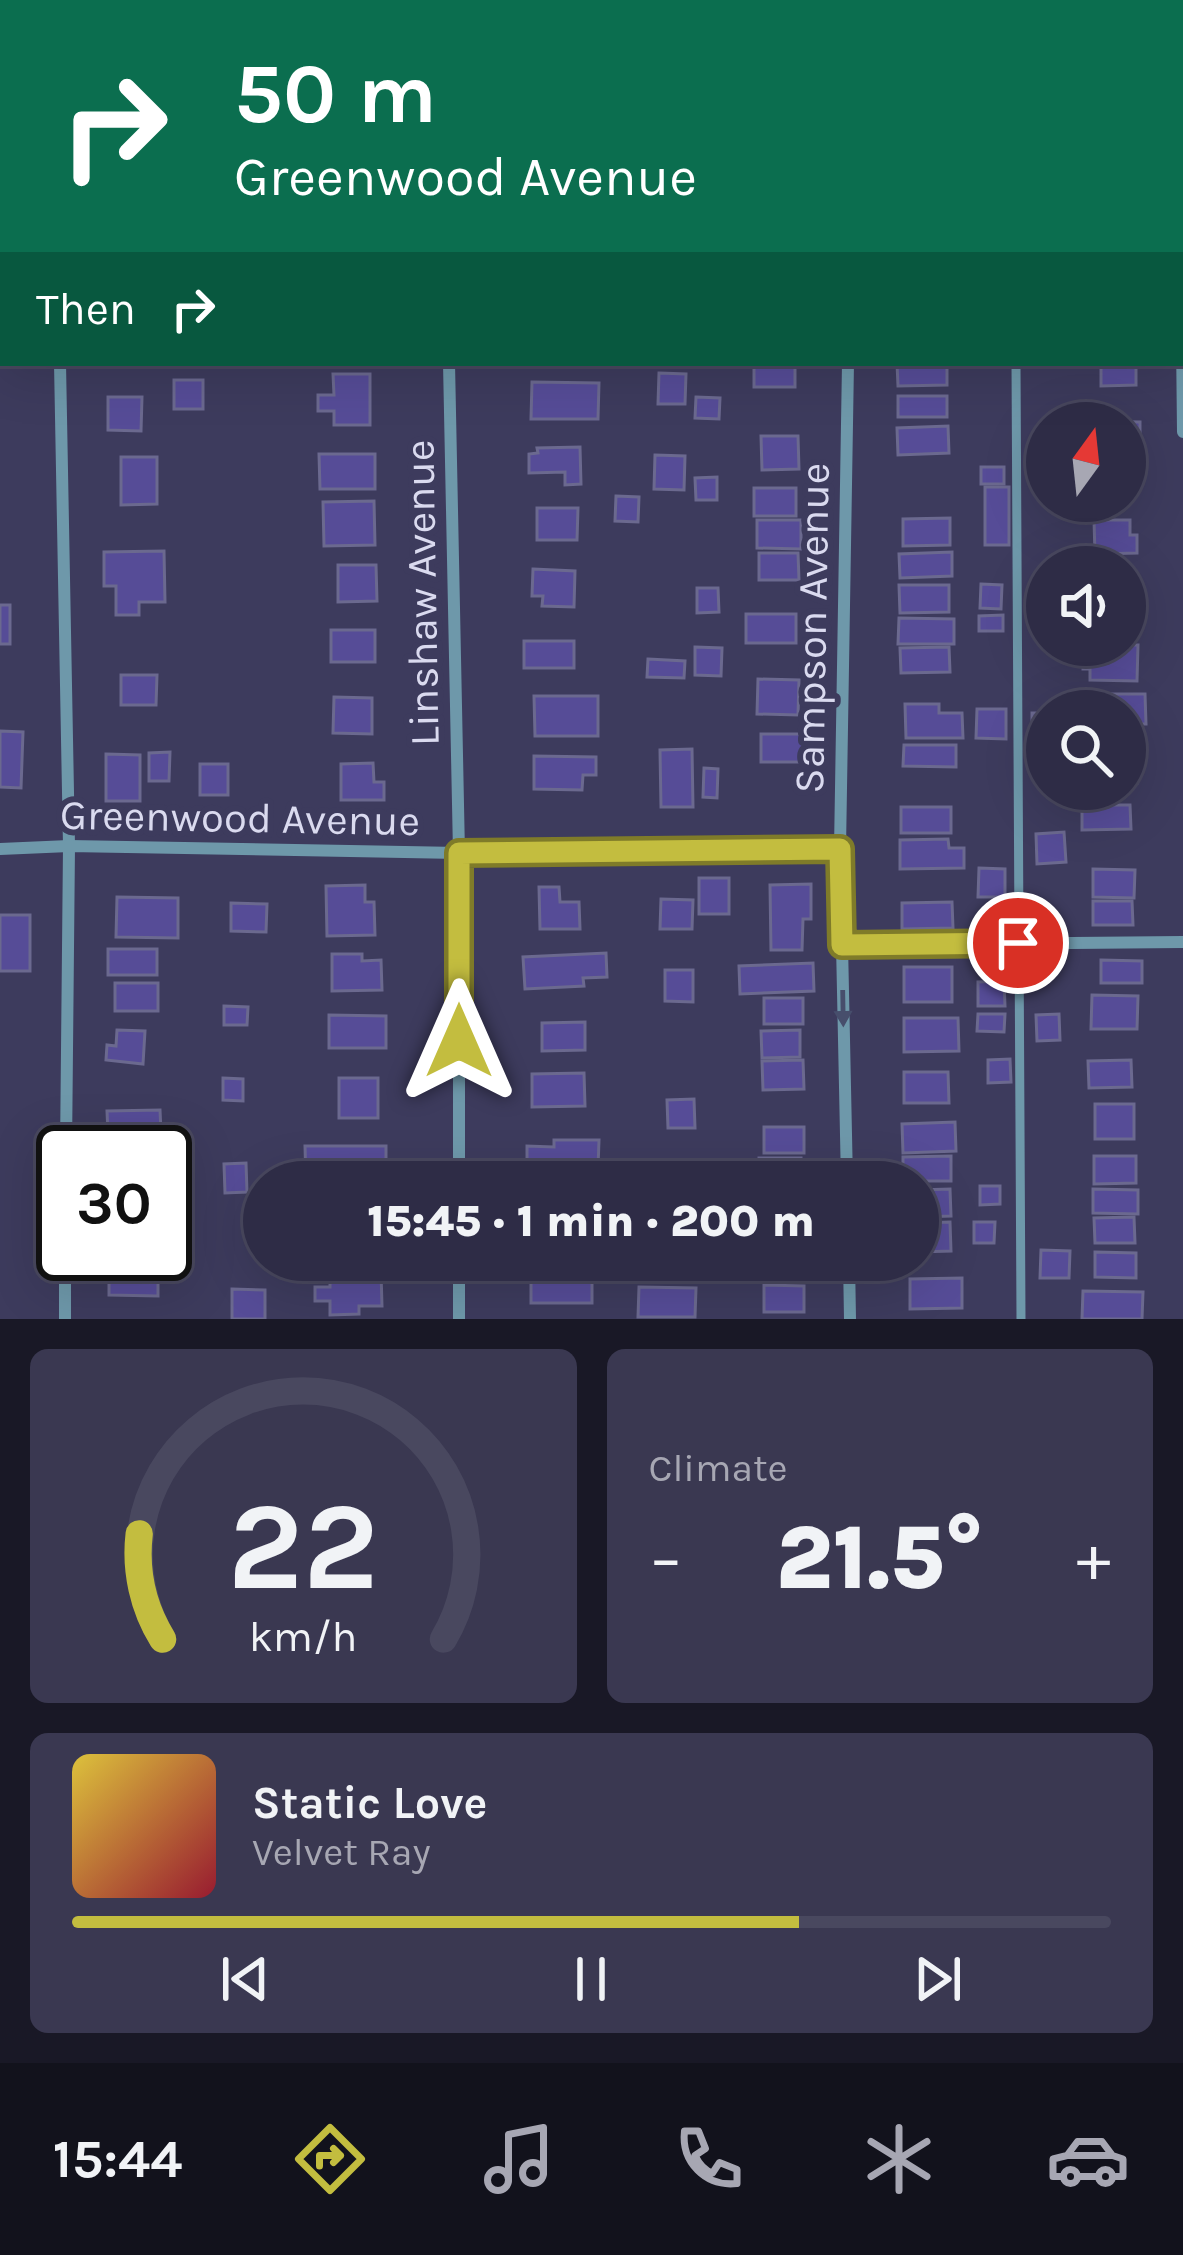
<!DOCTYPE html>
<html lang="en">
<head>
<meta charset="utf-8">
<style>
  body { margin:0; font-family:Karla,sans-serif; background:#3a3851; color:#f1f3f6; height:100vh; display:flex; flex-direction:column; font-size:45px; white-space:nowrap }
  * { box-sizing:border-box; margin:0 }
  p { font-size:39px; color:#a7a7b3 }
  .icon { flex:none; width:66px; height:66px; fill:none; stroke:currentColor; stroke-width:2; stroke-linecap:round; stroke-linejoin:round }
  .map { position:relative; height:1319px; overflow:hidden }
  .sheet { display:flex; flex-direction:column; gap:30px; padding:30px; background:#191826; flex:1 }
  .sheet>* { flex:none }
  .hud { position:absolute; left:0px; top:0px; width:1185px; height:366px; box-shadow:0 12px 48px #0002,0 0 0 3px #49485f; background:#0b6e4f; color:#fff; overflow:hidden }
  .needle { width:78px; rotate:15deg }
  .fabs { position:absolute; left:1026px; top:402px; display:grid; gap:24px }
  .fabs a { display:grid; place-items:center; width:120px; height:120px; border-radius:50%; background:#2e2c46; box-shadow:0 12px 48px #0002,0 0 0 3px #49485f; font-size:60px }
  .speed { position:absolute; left:36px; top:1125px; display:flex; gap:24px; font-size:60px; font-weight:700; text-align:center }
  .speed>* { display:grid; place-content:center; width:156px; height:156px; border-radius:50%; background:#2e2c46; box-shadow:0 12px 48px #0002,0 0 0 3px #49485f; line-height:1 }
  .speed .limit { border:6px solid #111; border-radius:18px; background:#fff; color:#111 }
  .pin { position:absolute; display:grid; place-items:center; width:102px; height:102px; color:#fff; margin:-51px; border:6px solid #fff; border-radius:50%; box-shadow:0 3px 12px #0007 }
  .me { position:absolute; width:132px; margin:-66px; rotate:0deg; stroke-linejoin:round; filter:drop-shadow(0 0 9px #0008) }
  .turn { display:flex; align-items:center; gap:42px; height:252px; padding:0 36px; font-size:54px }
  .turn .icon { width:156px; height:156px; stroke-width:2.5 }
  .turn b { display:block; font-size:84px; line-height:102px }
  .then { display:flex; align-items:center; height:114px; padding:0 36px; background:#0003; gap:24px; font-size:45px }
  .big { font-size:90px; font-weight:800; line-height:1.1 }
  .sheet .card { flex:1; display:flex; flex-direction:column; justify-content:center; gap:18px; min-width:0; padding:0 42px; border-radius:18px; background:#3a3851 }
  .sheet .dial { align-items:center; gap:0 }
  .dial svg { height:312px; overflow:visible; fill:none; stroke:#49485f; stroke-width:7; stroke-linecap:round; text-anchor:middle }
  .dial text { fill:#f1f3f6; stroke:none }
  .song { display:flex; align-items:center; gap:36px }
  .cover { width:144px; height:144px; border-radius:18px; background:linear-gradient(135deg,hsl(50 70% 55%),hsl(350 70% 35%)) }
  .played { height:12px; border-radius:6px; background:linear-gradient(90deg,#c3bd3f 70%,#49485f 70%) }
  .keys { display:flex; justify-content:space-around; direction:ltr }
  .heat { display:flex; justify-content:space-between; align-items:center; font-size:66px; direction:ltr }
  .sheet .tiles { flex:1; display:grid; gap:30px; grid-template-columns:1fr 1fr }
  .card:last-child { grid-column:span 2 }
  .trip { position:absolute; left:243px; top:1161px; width:696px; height:120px; border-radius:60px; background:#2e2c46; box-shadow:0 12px 48px #0002,0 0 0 3px #49485f; font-weight:800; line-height:120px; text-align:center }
  .tabs { display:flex; height:192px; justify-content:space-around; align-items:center; background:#12121c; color:#a7a7b3 }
  .tabs .icon { width:84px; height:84px }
  .tabs .active { color:#c3bd3f }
  .tabs b { font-size:54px; color:#f1f3f6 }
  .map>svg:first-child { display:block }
  .building { fill:#564c97; stroke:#6b698f; stroke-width:3 }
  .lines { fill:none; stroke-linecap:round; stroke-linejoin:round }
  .lane { stroke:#6e98aa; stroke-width:9 }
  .street { stroke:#6e98aa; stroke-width:12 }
  .oneway { fill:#474e6c }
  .route-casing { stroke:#7f7b29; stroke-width:30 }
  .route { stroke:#c3bd3f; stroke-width:21 }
  .labels { text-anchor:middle; stroke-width:12; stroke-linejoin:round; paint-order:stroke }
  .street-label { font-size:42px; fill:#dadaef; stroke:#3d3b5d }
</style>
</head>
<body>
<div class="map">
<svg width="1183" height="1319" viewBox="0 0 1183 1319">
  <rect width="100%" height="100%" fill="#3d3b5d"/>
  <g class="building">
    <rect x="754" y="363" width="41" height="24"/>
    <polygon points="897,363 947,363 947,385 898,386"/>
    <polygon points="1101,363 1136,363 1136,385 1101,386"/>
    <polygon points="659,373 686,374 685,404 658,404"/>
    <polygon points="333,374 370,374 370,425 334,425 334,411 318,411 318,395 334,395"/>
    <rect x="174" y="380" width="29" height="29"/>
    <polygon points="532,382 599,383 598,419 531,419"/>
    <rect x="898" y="396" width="49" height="21"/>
    <polygon points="108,397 142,397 141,431 108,430"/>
    <polygon points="696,397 720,398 719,419 695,418"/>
    <polygon points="1080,421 1140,422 1140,446 1125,446 1125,423"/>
    <polygon points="948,426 949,453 898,455 897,428"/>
    <polygon points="761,436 798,436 799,469 762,470"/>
    <polygon points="580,447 581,484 565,485 565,472 529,473 529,454 538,453 537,448"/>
    <polygon points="319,454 375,454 375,489 320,489"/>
    <polygon points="655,455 685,456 684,490 654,489"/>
    <polygon points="121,457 157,457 157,504 121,505"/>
    <rect x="981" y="467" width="23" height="17"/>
    <polygon points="717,477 717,500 696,500 695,478"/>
    <rect x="985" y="487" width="24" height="58"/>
    <rect x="754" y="488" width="42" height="28"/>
    <polygon points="616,496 639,497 638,522 615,521"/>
    <polygon points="374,501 375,545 324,546 323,502"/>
    <polygon points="1059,501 1106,501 1106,513 1059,512"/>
    <polygon points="537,508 578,508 577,540 537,540"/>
    <polygon points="950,518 950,545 903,546 903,519"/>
    <polygon points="757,520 801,520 801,549 757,548"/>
    <polygon points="1094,520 1130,520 1130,535 1137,535 1137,553 1095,554"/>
    <polygon points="164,551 165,602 139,602 139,615 116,615 116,586 104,586 104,552"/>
    <polygon points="952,552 952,576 900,578 899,554"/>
    <polygon points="759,553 798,553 799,580 759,580"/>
    <polygon points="338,565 376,565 377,601 338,602"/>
    <polygon points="533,569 575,571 574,607 542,606 543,596 532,596"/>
    <polygon points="981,584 1002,585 1001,609 980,608"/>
    <polygon points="899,585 949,585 949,612 900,613"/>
    <polygon points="697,588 718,588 719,612 697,613"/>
    <rect x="0" y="605" width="10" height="39"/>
    <rect x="746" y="614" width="50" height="29"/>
    <polygon points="1003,615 1003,631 979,631 979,616"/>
    <polygon points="899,618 954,619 954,644 898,644"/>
    <rect x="331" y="630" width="44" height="32"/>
    <rect x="524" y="641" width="50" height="27"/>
    <polygon points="1083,645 1138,645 1137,681 1090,680 1090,669 1083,669"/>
    <polygon points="695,647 722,648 721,676 695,675"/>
    <polygon points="949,647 950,672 901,673 900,648"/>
    <polygon points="648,659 685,661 684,678 647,677"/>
    <polygon points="121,675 157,675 156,705 121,705"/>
    <polygon points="758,679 799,680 798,715 757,714"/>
    <polygon points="1078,694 1145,694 1146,724 1128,724 1128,738 1125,738 1125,711 1078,711"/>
    <polygon points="534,696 598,696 598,736 535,736"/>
    <polygon points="334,697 372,698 372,734 333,733"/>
    <polygon points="905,704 939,704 939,713 962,713 963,738 906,738"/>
    <polygon points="977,709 1006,709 1006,739 976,738"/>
    <rect x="1032" y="713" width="15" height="24"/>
    <polygon points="0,731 23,732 21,788 0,787"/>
    <rect x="761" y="734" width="42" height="28"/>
    <polygon points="904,745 956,745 956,767 903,766"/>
    <rect x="1125" y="748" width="12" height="35"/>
    <polygon points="692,749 693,807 661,807 660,750"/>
    <polygon points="170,752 169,781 149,781 149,753"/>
    <polygon points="106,754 140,755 140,801 106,801"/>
    <polygon points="534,756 596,757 596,775 583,775 582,790 534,789"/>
    <polygon points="373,763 374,782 384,782 384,800 341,800 341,764"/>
    <rect x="200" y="764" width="28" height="31"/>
    <polygon points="704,768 718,769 717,798 703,797"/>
    <polygon points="1082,805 1130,805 1131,829 1082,830"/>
    <rect x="901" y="807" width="50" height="26"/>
    <polygon points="1064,832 1066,862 1037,864 1036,834"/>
    <polygon points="948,839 949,848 964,848 964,868 900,869 900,840"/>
    <polygon points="979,868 1005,869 1005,897 978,897"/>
    <polygon points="1093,869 1135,870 1134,898 1093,897"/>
    <rect x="699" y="878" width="30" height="36"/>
    <polygon points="811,884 811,919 803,919 802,950 771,950 770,885"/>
    <polygon points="365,885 365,902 374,902 375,935 327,936 326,886"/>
    <polygon points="539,887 559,887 560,902 579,902 580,929 540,929"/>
    <polygon points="117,897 178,898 178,938 116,937"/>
    <polygon points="661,899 693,900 692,929 660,929"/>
    <polygon points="1093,901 1132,901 1133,925 1093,925"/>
    <polygon points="952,902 953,928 902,929 902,903"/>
    <polygon points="231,903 267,904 266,932 231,931"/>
    <polygon points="1006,904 1006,927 988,927 988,905"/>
    <rect x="0" y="915" width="30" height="56"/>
    <rect x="108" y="949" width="49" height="26"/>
    <polygon points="606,953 607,977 583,978 584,986 525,989 523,957"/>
    <polygon points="332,954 362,954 362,961 381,960 382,990 332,991"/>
    <polygon points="1101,960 1142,961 1142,983 1101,983"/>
    <polygon points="813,963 814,991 740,994 739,966"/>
    <rect x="904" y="967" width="48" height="35"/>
    <polygon points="665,970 693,970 693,1002 665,1001"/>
    <polygon points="1004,981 1005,1006 978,1006 978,982"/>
    <rect x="115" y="983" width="43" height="28"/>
    <polygon points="1092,995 1138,996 1137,1029 1091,1029"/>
    <rect x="764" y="998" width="39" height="26"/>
    <polygon points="224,1006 248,1007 247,1025 224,1025"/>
    <polygon points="978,1014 1005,1014 1004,1032 977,1031"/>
    <polygon points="1059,1014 1060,1040 1037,1041 1036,1015"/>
    <polygon points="329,1015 386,1016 386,1048 329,1048"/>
    <polygon points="904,1018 958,1018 959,1051 904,1052"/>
    <polygon points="585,1022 585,1050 542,1051 542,1023"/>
    <polygon points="117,1030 145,1031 143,1064 106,1060 107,1045 116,1046"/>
    <polygon points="800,1030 800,1057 762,1058 761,1031"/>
    <polygon points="1010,1059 1011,1082 988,1083 988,1060"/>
    <polygon points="803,1060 804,1089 763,1090 762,1061"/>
    <polygon points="1131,1060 1132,1087 1089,1088 1088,1061"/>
    <polygon points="904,1072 948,1072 949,1103 904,1103"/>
    <polygon points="584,1073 585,1106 532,1107 532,1074"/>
    <polygon points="223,1078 243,1079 243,1101 223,1100"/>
    <rect x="339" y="1078" width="39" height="40"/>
    <polygon points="694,1099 695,1128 668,1128 667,1100"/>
    <rect x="1095" y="1104" width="39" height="35"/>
    <polygon points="160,1110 161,1132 108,1134 107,1111"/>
    <polygon points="955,1122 956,1151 903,1153 902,1124"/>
    <rect x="764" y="1127" width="40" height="26"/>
    <polygon points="554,1140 599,1140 598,1168 587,1167 587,1178 527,1178 527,1146 554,1147"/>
    <polygon points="159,1143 159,1152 108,1152 107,1144"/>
    <polygon points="305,1146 386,1146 386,1182 306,1182"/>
    <polygon points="951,1156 951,1181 903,1181 903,1157"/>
    <polygon points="1094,1156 1136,1156 1136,1183 1094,1184"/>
    <rect x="759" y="1158" width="42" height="24"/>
    <polygon points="246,1163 247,1192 225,1193 224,1164"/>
    <polygon points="980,1186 1000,1186 1000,1204 980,1205"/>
    <polygon points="950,1189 951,1216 918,1217 918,1190"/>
    <polygon points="1093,1189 1138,1190 1138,1214 1093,1213"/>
    <polygon points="1134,1217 1135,1243 1095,1243 1094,1218"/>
    <polygon points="950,1222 951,1251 918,1252 918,1223"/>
    <polygon points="974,1222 995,1222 994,1243 974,1243"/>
    <polygon points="1041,1250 1070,1251 1069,1278 1040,1278"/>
    <polygon points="1095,1252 1136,1253 1136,1278 1095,1277"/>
    <polygon points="761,1260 805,1260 805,1277 761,1278"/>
    <polygon points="109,1269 158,1270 158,1296 109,1295"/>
    <polygon points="330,1272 381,1272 382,1306 359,1306 359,1314 330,1315 330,1301 315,1301 315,1287 330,1287"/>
    <polygon points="592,1272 592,1303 531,1303 531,1273"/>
    <polygon points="962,1278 962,1308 910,1309 910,1279"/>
    <polygon points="764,1285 804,1286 804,1312 764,1312"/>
    <polygon points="639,1287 696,1288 695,1317 638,1317"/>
    <polygon points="232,1289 265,1290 265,1319 232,1319"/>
    <polygon points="1083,1291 1143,1292 1142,1319 1082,1319"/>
  </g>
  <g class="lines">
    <g class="lane">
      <polyline points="1015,0 1015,3"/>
      <polyline points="1016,363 1021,1319"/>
    </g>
    <g class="street">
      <polyline points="54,0 54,3"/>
      <polyline points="441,0 441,3"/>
      <polyline points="1178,0 1178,3"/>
      <polyline points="854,3 854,0"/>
      <polyline points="1182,339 1183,432"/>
      <polyline points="60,363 69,846 66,1152"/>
      <polyline points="449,363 459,853 459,1182"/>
      <polyline points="0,849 69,846 459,853 840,849"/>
      <polyline points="842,945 1183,942"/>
      <polyline points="847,1182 840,849 848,363"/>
      <polyline points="459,1260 459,1319"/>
      <polyline points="849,1260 850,1319"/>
      <polyline points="65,1319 65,1254"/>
    </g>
  </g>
  <defs><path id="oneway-solid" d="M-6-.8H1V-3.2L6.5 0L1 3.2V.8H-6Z" transform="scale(3)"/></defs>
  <use class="oneway" href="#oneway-solid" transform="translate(843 1008) rotate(89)"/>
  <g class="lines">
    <g class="route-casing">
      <polyline id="route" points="459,1041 459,853 840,849 842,945 1018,943"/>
    </g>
    <use href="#route" class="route"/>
  </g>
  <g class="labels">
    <g class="street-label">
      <text transform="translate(421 593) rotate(-91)" y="15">Linshaw Avenue</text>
      <text transform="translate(811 628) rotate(-89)" y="15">Sampson Avenue</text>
      <text transform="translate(240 817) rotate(1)" y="15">Greenwood Avenue</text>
    </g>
  </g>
</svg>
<div class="fabs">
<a><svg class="needle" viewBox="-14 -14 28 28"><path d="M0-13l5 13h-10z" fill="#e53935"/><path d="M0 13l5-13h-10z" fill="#a7a7b3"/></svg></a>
<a><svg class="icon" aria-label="sound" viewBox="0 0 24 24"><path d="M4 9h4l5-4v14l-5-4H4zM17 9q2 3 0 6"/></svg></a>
<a><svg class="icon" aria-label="search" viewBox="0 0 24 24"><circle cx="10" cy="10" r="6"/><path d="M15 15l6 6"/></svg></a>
</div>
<div class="speed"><div class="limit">30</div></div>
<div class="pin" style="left:1018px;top:943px;background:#d93025"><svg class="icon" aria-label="arrive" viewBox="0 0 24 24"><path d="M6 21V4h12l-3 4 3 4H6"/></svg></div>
<svg class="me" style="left:459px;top:1041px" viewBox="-20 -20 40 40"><path d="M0-17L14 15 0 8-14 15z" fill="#c3bd3f" stroke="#fff" stroke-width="4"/></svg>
<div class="trip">15:45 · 1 min · 200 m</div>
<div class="hud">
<div class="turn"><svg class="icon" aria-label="right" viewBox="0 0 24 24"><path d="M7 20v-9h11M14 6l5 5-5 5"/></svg><div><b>50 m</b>Greenwood Avenue</div></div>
<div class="then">Then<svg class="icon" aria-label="right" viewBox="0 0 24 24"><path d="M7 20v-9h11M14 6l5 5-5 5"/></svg></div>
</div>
</div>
<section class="sheet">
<div class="tiles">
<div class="card dial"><svg viewBox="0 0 100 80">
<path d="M14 69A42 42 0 1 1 86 69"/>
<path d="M14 69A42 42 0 0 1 8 42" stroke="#c3bd3f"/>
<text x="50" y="56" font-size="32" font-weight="700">22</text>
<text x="50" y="72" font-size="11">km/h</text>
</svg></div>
<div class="card"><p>Climate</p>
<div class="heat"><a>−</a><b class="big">21.5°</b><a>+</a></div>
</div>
<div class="card">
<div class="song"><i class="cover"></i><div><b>Static Love</b><p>Velvet Ray</p></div></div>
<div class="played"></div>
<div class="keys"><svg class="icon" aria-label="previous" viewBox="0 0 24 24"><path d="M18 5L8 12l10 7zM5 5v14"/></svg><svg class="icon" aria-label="pause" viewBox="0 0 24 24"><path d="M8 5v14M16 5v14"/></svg><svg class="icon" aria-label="next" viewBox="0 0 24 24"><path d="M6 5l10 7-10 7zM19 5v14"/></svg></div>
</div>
</div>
</section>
<nav class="tabs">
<b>15:44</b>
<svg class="icon active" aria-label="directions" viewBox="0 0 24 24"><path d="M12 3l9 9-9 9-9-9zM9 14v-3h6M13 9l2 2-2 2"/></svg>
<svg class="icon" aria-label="music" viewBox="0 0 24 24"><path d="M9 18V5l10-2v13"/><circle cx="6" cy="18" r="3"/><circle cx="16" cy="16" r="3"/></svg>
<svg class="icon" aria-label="phone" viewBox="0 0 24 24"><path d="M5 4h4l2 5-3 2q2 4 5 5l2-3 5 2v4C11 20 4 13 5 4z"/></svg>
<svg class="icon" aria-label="climate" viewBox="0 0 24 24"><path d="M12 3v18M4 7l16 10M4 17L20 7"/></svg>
<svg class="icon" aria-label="car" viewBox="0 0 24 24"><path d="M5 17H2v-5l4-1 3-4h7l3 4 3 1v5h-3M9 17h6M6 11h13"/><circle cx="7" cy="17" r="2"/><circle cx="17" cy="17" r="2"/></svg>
</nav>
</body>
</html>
